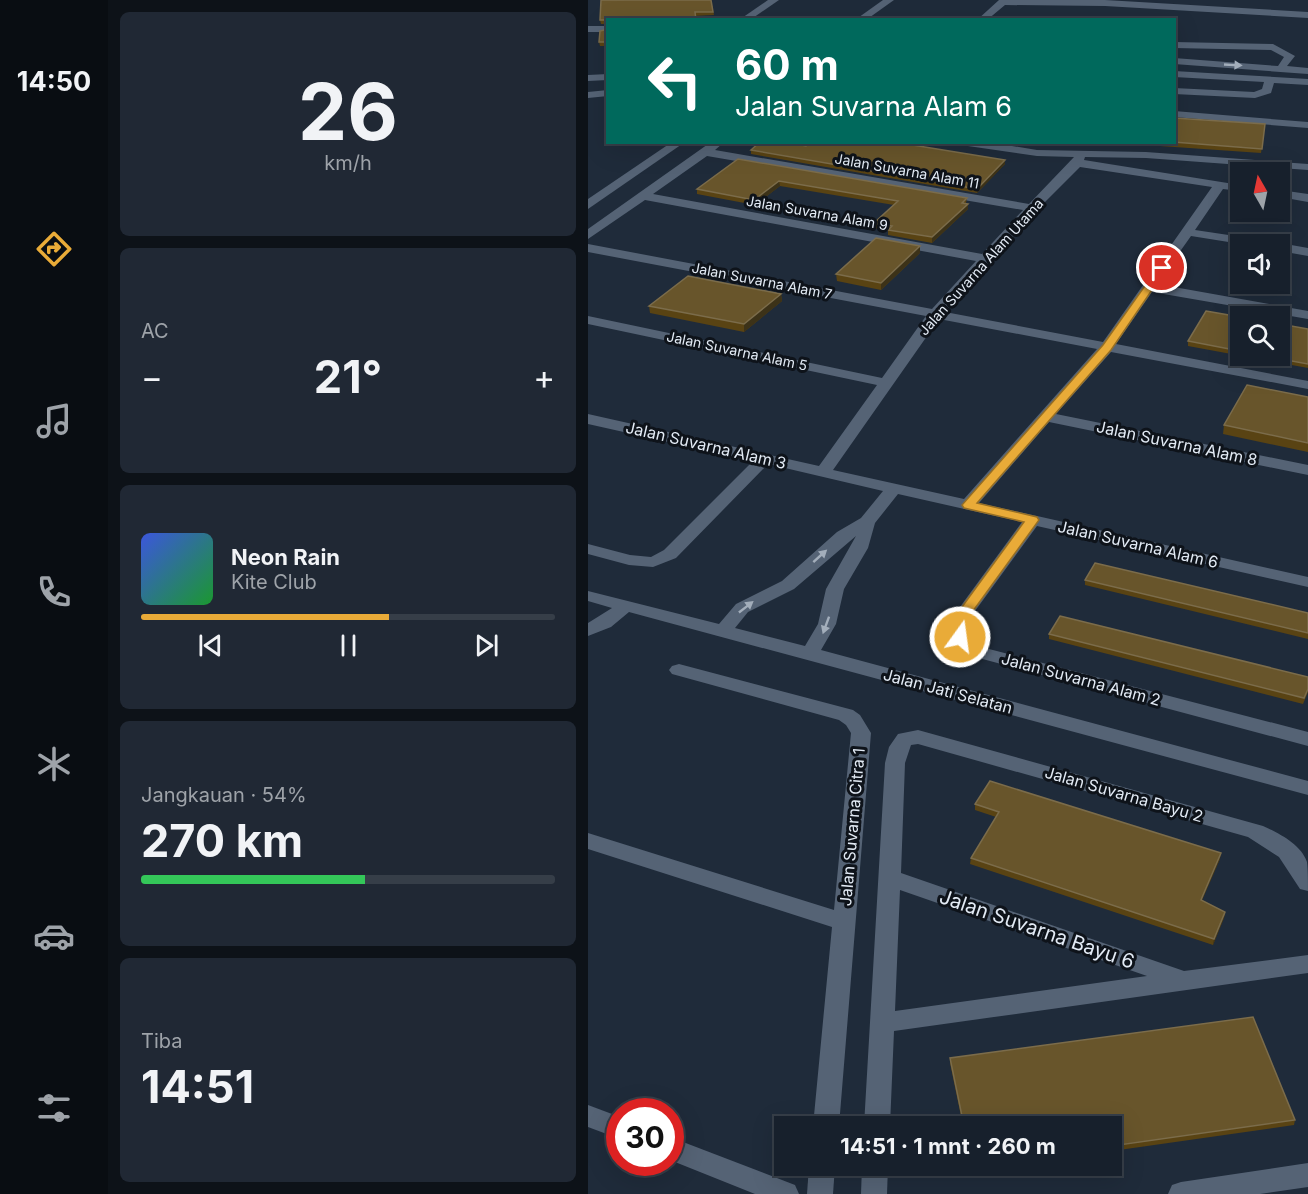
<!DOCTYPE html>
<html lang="id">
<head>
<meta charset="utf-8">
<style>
  body { margin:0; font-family:Inter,sans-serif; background:#202834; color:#f1f3f6; height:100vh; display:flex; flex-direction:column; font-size:22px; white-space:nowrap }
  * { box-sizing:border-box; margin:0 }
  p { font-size:20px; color:#9ea3a9 }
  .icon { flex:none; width:33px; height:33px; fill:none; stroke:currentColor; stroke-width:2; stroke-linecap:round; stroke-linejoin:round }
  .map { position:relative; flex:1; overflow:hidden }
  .drawer { display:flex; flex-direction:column; gap:12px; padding:12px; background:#0d1218; width:480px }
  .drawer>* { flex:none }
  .guide { position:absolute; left:18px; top:18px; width:570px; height:126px; border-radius:0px; box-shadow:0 6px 24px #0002,0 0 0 2px #363e48; background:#00695c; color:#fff; overflow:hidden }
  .needle { width:39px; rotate:351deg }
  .tools { position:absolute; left:642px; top:162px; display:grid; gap:12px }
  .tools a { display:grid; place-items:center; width:60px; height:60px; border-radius:0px; background:#17202c; box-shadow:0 6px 24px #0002,0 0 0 2px #363e48; font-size:30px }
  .speed { position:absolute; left:18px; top:1098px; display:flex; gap:12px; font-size:30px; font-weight:700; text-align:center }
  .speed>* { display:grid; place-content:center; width:78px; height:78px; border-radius:50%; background:#17202c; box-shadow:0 6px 24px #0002,0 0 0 2px #363e48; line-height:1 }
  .speed .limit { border:9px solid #d22; background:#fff; color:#111 }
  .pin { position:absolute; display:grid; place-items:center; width:51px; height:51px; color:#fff; margin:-26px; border:3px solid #fff; border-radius:50%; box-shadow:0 2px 6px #0007 }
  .me { position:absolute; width:66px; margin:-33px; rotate:14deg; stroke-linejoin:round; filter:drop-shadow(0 0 4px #0008) }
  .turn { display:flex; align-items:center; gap:21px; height:126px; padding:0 30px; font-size:27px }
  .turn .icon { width:78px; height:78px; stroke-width:2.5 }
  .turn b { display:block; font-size:42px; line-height:51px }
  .big { font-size:45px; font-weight:700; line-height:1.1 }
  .drawer .card { flex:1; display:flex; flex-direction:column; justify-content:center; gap:9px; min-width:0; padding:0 21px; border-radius:9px; background:#202834 }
  .drawer .dial { align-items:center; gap:0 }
  .dial b { font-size:78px; line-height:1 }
  .song { display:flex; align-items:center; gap:18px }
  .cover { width:72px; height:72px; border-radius:9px; background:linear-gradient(135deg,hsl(230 70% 55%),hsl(130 70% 35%)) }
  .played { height:6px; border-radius:3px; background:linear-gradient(90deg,#e9ab38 60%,#363e48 60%) }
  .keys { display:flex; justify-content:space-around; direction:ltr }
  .heat { display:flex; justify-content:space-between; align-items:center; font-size:33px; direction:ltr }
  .charge { height:9px; border-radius:4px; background:linear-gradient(90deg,#34c759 54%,#363e48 0) }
  .trip { position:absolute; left:186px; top:1116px; width:348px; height:60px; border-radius:0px; background:#17202c; box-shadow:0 6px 24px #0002,0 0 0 2px #363e48; font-weight:700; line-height:60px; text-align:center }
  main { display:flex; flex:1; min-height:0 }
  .tabs { display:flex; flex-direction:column; width:108px; justify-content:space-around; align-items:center; background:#090d12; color:#9ea3a9 }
  .tabs .icon { width:42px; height:42px }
  .tabs .active { color:#e9ab38 }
  .tabs b { font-size:27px; color:#f1f3f6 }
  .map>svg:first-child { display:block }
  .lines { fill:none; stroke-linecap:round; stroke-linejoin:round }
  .minor { fill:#556375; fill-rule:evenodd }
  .wall { fill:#594313 }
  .shaded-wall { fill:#3c3218 }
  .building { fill:#68552b; stroke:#7b6c4b; stroke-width:1.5 }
  .oneway { fill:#a3aebb }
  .route { fill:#e9ab38; stroke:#976f24; stroke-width:1.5 }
  .labels { text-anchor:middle; stroke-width:6; stroke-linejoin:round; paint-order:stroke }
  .far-street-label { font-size:14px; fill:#e3ebf5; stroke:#0e131a }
  .street-label { font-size:16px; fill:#e3ebf5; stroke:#0e131a }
  .near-street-label { font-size:20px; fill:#e3ebf5; stroke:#0e131a }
</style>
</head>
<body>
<main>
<nav class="tabs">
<b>14:50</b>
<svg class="icon active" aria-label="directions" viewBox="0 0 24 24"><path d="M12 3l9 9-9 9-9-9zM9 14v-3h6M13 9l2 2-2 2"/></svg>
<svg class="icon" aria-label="music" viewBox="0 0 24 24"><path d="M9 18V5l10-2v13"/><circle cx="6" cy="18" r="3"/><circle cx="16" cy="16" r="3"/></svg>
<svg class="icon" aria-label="phone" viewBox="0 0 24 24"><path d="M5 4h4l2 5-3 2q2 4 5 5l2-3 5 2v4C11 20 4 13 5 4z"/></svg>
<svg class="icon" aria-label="climate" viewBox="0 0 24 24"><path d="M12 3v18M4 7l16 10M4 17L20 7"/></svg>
<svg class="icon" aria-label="car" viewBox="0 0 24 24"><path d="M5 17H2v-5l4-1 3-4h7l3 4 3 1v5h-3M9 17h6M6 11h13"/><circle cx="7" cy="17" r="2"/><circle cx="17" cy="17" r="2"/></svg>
<svg class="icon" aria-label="filters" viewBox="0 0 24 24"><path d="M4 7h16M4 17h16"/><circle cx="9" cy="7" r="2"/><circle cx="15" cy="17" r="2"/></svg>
</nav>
<section class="drawer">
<div class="card dial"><b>26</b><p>km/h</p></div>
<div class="card"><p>AC</p>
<div class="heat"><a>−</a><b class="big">21°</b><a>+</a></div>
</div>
<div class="card">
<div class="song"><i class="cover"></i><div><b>Neon Rain</b><p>Kite Club</p></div></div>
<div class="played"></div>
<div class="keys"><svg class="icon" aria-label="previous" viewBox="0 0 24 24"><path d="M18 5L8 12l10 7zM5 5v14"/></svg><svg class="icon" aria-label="pause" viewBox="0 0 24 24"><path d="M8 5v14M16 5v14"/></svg><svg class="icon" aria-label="next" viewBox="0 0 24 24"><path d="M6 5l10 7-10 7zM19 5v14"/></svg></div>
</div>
<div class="card"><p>Jangkauan · 54%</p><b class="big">270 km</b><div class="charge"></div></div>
<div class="card"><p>Tiba</p><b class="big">14:51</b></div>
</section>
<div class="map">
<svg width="720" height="1194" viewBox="0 0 720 1194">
  <rect width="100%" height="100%" fill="#1f2b3a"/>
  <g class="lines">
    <g class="minor">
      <polygon points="180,0 191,0 162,20 151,20"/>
      <polygon points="295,0 306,0 278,20 267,20"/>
      <polygon points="411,0 517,0 720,12 720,18 517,6 417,5 399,20 389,20"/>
      <rect x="0" y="26" width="20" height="6"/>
      <polygon points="586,42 685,44 707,56 699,66 720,68 720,74 586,64 586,58 690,66 696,57 683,50 586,48"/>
      <polygon points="586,71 720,79 720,85 686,83 683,93 667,98 586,94 586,88 666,92 674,89 676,82 586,77"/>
      <polygon points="20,74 20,80 0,81 0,75"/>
      <polygon points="20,90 20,96 0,98 0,92"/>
      <polygon points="586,111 720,122 720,128 586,117"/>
      <polygon points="84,142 97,142 0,209 0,199"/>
      <path d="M 123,142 L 134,144 L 127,150 L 441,204 L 486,157 L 449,156 L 373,145 L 368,142 L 400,142 L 449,150 L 558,152 L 720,164 L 720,170 L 558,158 L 497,157 L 496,160 L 652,185 L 652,191 L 635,189 L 607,230 L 674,240 L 680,244 L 653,244 L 603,236 L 569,284 L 720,311 L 720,319 L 564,292 L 528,344 L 720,381 L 720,389 L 523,352 L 468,414 L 720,465 L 720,475 L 461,422 L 391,503 L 720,577 L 720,587 L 449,526 L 379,622 L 381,635 L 401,649 L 720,732 L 720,746 L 387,657 L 365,641 L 361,622 L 434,522 L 310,494 L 287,523 L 280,548 L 256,589 L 248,624 L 233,650 L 720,781 L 720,795 L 41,612 L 23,627 L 0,636 L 0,623 L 24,608 L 0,601 L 0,591 L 131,624 L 148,604 L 194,581 L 249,532 L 273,518 L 295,491 L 180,464 L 88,558 L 65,567 L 41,565 L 0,554 L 0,544 L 42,555 L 63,557 L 76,550 L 165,461 L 0,424 L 0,414 L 231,466 L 289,385 L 0,324 L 0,316 L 294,378 L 338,316 L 0,252 L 0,244 L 344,309 L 388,261 L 57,200 L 0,239 L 0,229 ZM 119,156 L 435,210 L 394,254 L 65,194 ZM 492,167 L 624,187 L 515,342 L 357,312 L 448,211 ZM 351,319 L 509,349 L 376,499 L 245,470 ZM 268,536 L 238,589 L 230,624 L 217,646 L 147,628 L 160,612 L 206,589 Z"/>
      <polygon points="692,190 720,194 720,202 692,197"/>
      <polygon points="692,243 720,248 720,256 692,251 692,244 687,244"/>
      <polygon points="91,664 265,710 272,715 283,733 251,1126 225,1126 244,927 0,849 0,833 246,910 263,733 258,725 251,720 84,674 81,670 84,666"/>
      <path d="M 330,730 L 675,826 C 690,833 713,844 719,862 C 720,870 720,883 720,891 L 712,889 L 691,857 L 660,837 L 330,744 L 323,745 L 317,763 L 313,873 L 596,971 L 720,955 L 720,973 L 306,1031 L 302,1126 L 276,1126 L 297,763 L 301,747 L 310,734 ZM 312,890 L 559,976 L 307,1011 Z"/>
      <polygon points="0,1105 32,1117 32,1139 0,1127"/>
      <polygon points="82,1137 207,1185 211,1194 167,1194 82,1160"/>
      <polygon points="720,1163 720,1187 672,1194 580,1194 584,1185 593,1182"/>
      <polygon points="221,1166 247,1166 245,1194 219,1194"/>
      <polygon points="274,1166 300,1166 299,1194 273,1194"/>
    </g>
  </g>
  <g class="wall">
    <polygon points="123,0 126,15 20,20 20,24 13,24 12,20"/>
    <polygon points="20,29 20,46 12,46 11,42"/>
    <polygon points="677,124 673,153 543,144 543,142 586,142"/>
    <polygon points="218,146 417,164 389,193 163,154 163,150"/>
    <polygon points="150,159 379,198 378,203 380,204 380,209 344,243 300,235 300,230 286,228 286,223 306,205 192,186 167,205 109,194 109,189"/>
    <polygon points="332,253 293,290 249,281 248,274"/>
    <polygon points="193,294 194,301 156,332 62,313 61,306"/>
    <polygon points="652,317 652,356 692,356 720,329 720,368 600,346 600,341"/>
    <polygon points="720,397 720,452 635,434 636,425"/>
    <polygon points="497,580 720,613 720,639 497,585"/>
    <polygon points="461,634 720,677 720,692 715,704 461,639"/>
    <polygon points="387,804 632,859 614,900 637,912 636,918 625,945 382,864 383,858 408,817 387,810"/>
    <polygon points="362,1058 707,1120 706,1125 524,1151 524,1126 375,1126 362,1063"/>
    <polygon points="383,1166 425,1166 384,1171"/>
  </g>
  <g class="shaded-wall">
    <polygon points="417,160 417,164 389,193 389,189"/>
    <polygon points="191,181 192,186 167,205 166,200"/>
    <polygon points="380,204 380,209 344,243 344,237"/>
    <polygon points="332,246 332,253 293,290 293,283"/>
    <polygon points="193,294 194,301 156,332 156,324"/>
    <polygon points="633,853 632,859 612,905 613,900"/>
    <polygon points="637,912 636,918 625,945 626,939"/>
  </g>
  <g class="building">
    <polygon points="13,0 123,0 125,12 107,12 108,20 12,20"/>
    <polygon points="20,29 20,42 11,42 12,31"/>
    <polygon points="586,118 677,124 674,149 585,142 586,142"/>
    <polygon points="172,142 199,142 218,146 222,142 306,142 417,160 389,189 163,150"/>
    <polygon points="150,159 379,198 374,203 380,204 344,237 300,230 304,226 286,223 310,201 191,181 166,200 109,189"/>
    <polygon points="288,238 332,246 293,283 248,274"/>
    <polygon points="100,276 193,294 156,324 61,306"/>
    <polygon points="618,311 652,317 652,351 600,341"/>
    <polygon points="692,324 720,329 720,364 676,356 692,356"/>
    <polygon points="659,385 720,397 720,443 636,425"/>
    <polygon points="507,563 720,613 720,633 497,580"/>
    <polygon points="472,616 720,677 720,689 716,698 461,634"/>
    <polygon points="402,781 633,853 613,900 637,912 626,939 383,858 411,812 387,804"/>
    <polygon points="665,1017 707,1120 524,1146 524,1126 376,1126 362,1058"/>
  </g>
  <defs><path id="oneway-solid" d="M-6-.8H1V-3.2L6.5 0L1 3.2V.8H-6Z" transform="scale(1.5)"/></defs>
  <g class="oneway">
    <use href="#oneway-solid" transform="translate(645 65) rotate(3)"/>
    <use href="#oneway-solid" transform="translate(232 556) rotate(-42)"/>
    <use href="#oneway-solid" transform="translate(158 607) rotate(-38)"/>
    <use href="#oneway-solid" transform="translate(238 625) rotate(110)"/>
  </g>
  <polygon class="route" points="571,266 579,268 523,350 389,503 449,517 451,520 377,622 379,637 377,640 367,640 363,622 436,522 376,508 374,505 515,345"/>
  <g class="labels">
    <g class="far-street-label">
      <text transform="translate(319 171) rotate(10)" y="5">Jalan Suvarna Alam 11</text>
      <text transform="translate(229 213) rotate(10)" y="5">Jalan Suvarna Alam 9</text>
      <text transform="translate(393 267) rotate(-48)" y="5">Jalan Suvarna Alam Utama</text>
      <text transform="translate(174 281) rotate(11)" y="5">Jalan Suvarna Alam 7</text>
      <text transform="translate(149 351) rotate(12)" y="5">Jalan Suvarna Alam 5</text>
    </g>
    <g class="street-label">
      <text transform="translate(589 443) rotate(12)" y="6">Jalan Suvarna Alam 8</text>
      <text transform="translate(118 445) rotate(13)" y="6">Jalan Suvarna Alam 3</text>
      <text transform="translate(550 544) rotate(13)" y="6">Jalan Suvarna Alam 6</text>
      <text transform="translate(493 679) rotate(15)" y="6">Jalan Suvarna Alam 2</text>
      <text transform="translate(360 691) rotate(15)" y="6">Jalan Jati Selatan</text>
      <text transform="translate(536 794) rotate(16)" y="6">Jalan Suvarna Bayu 2</text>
      <text transform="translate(264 827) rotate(-85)" y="6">Jalan Suvarna Citra 1</text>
    </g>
    <g class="near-street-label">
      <text transform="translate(449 929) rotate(19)" y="7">Jalan Suvarna Bayu 6</text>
    </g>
  </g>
</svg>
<div class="tools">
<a><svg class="needle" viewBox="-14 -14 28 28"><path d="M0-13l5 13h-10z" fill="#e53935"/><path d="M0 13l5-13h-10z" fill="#9ea3a9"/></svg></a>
<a><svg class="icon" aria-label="sound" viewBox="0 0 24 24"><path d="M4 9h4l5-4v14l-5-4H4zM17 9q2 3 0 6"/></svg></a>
<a><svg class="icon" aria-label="search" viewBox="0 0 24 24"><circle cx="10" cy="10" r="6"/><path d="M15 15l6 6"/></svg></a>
</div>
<div class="speed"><div class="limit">30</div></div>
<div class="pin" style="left:574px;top:268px;background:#d93025"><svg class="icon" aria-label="arrive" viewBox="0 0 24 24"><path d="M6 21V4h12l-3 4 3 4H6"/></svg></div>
<svg class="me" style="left:372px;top:637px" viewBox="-20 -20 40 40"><circle r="17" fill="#e9ab38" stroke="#fff" stroke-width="3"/><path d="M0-11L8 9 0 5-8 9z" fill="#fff"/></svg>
<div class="trip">14:51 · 1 mnt · 260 m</div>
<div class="guide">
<div class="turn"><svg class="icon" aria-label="left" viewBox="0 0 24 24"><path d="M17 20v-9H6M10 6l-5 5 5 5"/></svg><div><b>60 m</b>Jalan Suvarna Alam 6</div></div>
</div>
</div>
</main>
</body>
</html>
